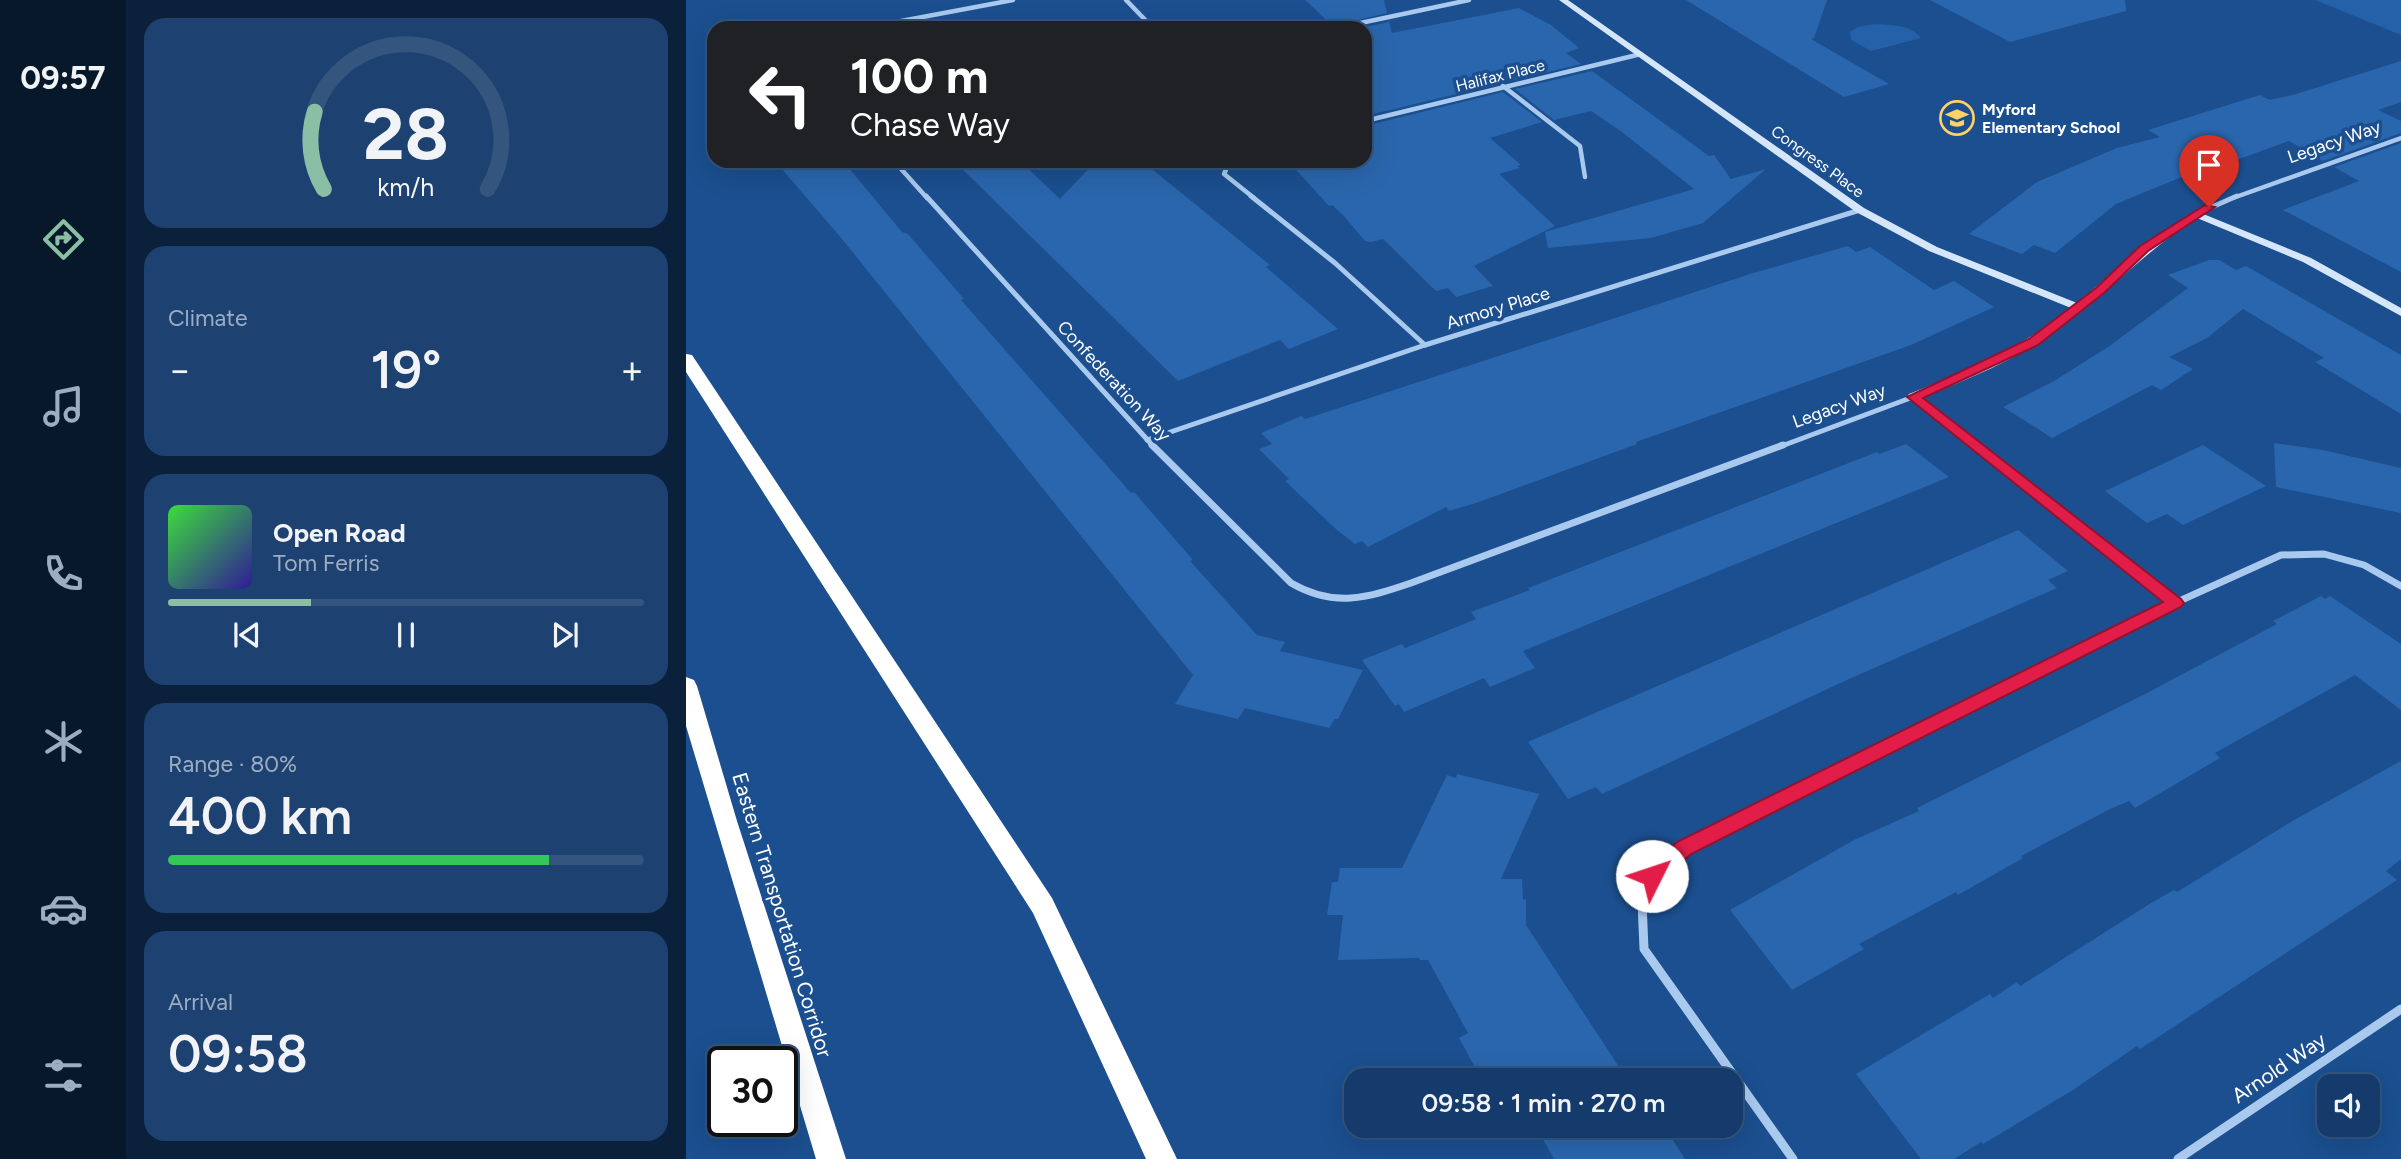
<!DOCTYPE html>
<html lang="en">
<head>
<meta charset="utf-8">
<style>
  body { margin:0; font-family:Figtree,sans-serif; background:#1d4271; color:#f1f3f6; height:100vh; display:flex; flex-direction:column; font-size:26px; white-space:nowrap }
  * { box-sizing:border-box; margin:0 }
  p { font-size:23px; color:#9dadc1 }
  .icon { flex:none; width:38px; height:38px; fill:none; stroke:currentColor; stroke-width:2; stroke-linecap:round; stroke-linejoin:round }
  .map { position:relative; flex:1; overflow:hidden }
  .sheet { display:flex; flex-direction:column; gap:18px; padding:18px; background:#0b203b; width:560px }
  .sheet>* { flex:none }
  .banner { position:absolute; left:21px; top:21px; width:665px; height:147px; border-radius:21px; box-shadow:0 7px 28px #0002,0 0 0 2px #33557e; background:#202124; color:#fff; overflow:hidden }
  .tools { position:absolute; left:1631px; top:1074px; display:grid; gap:14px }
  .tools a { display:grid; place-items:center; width:63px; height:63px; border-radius:14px; background:#143b6b; box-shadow:0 7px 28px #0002,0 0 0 2px #33557e; font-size:35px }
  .speed { position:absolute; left:21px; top:1046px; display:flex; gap:14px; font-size:35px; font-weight:700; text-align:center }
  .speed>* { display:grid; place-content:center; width:91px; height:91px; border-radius:50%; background:#143b6b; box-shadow:0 7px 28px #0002,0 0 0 2px #33557e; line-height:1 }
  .speed .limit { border:4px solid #111; border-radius:10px; background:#fff; color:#111 }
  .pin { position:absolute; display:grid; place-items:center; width:60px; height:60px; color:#fff; margin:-72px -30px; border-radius:50% 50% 50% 0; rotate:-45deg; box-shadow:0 0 7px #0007 }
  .pin .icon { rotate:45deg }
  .me { position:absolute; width:77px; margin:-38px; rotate:49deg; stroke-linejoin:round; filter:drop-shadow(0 0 5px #0008) }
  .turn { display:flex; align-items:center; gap:24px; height:147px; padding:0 28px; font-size:32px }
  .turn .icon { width:91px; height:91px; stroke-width:2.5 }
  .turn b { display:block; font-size:49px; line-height:60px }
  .big { font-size:52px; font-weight:600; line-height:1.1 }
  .sheet .widget { flex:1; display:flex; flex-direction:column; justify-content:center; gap:10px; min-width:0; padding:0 24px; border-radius:21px; background:#1d4271 }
  .sheet .dial { align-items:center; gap:0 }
  .dial svg { height:182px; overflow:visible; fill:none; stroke:#33557e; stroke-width:7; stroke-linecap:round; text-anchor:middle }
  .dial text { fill:#f1f3f6; stroke:none }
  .song { display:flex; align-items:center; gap:21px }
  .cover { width:84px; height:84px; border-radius:10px; background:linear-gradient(135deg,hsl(120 70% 55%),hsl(250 70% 35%)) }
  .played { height:7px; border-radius:4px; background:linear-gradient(90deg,#8abfa5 30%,#33557e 30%) }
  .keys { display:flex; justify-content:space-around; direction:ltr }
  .heat { display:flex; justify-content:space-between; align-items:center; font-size:38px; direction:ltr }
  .charge { height:10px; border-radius:5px; background:linear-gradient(90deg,#34c759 80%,#33557e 0) }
  .trip { position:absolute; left:658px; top:1068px; width:399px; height:70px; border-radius:21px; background:#143b6b; box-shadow:0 7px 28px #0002,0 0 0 2px #33557e; font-weight:600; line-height:70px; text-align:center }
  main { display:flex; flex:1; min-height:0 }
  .tab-bar { display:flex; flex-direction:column; width:126px; justify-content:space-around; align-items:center; background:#08182b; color:#9dadc1 }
  .tab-bar .icon { width:49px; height:49px }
  .tab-bar .active { color:#8abfa5 }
  .tab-bar b { font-size:32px; color:#f1f3f6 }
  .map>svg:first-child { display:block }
  .green { fill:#2461a8 }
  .building { fill:#2a66ad }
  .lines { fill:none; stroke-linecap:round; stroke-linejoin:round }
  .street-far3 { stroke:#a9c9ee; stroke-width:4.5 }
  .street-far2 { stroke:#a9c9ee; stroke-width:5 }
  .street-far1 { stroke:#a9c9ee; stroke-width:7 }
  .street { stroke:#a9c9ee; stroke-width:9 }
  .secondary { fill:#d6e6fa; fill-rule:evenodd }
  .highway { fill:#fff; fill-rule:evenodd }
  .route { fill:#e11d48; stroke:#92132f; stroke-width:2 }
  .labels { text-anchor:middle; stroke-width:7; stroke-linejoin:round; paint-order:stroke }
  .far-street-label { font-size:16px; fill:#fff; stroke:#1b4f8f }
  .far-poi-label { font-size:16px; font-weight:bold; fill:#fff; stroke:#1b4f8f; text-anchor:start }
  .street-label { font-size:18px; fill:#fff; stroke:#1b4f8f }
  .near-street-label { font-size:21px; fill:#fff; stroke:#1b4f8f }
</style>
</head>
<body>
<main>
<nav class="tab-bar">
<b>09:57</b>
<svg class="icon active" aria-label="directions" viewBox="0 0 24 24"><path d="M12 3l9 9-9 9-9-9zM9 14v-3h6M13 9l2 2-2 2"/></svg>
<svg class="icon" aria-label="music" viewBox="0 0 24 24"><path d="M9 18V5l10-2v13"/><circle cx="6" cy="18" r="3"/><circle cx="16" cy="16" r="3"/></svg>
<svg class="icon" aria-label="phone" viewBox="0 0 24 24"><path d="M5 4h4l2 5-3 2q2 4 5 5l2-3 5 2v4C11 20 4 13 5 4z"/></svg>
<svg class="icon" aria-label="climate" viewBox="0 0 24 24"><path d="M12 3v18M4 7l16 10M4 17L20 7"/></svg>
<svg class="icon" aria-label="car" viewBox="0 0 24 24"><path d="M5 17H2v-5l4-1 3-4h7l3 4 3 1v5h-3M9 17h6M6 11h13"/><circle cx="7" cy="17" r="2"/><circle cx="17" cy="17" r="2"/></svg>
<svg class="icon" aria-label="filters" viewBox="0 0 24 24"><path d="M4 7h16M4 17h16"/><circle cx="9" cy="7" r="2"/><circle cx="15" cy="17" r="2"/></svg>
</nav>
<section class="sheet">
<div class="widget dial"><svg viewBox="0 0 100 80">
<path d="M14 69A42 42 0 1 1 86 69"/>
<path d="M14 69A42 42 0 0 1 10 35" stroke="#8abfa5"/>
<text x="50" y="56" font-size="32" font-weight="700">28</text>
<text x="50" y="72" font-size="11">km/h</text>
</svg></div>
<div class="widget"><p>Climate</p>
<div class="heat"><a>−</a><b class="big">19°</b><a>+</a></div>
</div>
<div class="widget">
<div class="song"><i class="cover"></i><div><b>Open Road</b><p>Tom Ferris</p></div></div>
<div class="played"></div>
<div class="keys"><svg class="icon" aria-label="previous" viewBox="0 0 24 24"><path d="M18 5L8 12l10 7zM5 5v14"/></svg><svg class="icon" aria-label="pause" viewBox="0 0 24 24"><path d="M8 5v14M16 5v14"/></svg><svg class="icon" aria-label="next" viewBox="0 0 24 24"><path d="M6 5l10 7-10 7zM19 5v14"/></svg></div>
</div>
<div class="widget"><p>Range · 80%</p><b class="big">400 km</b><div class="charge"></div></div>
<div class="widget"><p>Arrival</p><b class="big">09:58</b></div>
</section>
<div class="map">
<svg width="1715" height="1159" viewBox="0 0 1715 1159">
  <rect width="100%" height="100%" fill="#1b4f8f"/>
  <g class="green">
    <polygon points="1629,0 1715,0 1715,35"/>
    <path d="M 1187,24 C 1203,25 1225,24 1235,38 L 1185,51 L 1165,40 L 1164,32 L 1172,27 Z"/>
  </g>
  <g class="building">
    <polygon points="619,0 698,0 701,13 647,26"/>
    <polygon points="1000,0 1141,0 1128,38 1125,39 1203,84 1158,97"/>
    <polygon points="1244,0 1439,0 1440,11 1324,42"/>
    <polygon points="833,8 865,25 893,48 880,53 895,64 679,116 679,28 674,28 703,22 706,33"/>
    <polygon points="1715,61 1715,102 1692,110 1715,121 1715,133 1637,161 1603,141 1545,162 1520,167 1430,204 1369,253 1348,245 1336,254 1283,234 1351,182 1431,148 1474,137 1462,130 1574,95 1584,100 1607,95"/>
    <polygon points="906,71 1023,156 1028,155 1045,179 1080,169 1017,223 965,238 862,248 859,232 1008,189 936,132 905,111 868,120 829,89"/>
    <polygon points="817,92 856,122 804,138 835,165 831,166 834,168 813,174 869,226 788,266 807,286 770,297 762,288 750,291 697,239 685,242 679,241 657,215 646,205 643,206 602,161 679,161 679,126"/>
    <polygon points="1715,143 1715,272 1597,210 1673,181 1648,167"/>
    <polygon points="89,161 157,161 216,232 222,234 278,299 275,300 445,493 448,492 507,560 504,561 571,635 599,642 594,651 677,670 652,719 649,719 643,728 559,708 552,719 489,704 507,675 156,239"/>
    <polygon points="268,161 334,161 374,199 410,161 456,161 584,265 580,267 652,329 603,349 594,340 492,381"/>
    <polygon points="1162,246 1170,252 1184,247 1248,290 1268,281 1308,307 1225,345 950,442 951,444 793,502 763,511 760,507 682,547 676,541 669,544 651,530 599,481 603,479 573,449 586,444 575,433 615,416 619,419 1064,274"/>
    <polygon points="1523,260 1533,260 1550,270 1560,266 1715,355 1715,414 1629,362 1638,358 1557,309 1521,338 1483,357 1507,369 1475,390 1466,385 1366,438 1317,407 1368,381 1422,347 1502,288 1482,275"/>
    <polygon points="1588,443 1637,450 1715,468 1715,513 1590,487"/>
    <polygon points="1220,444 1263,477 837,651 849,668 804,687 798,678 718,712 713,704 709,706 676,660 716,644 719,648 790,619 785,612 844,590 842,588 1191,452 1193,454"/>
    <polygon points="1517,445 1580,486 1497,525 1481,514 1461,523 1419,491"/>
    <polygon points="1332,530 1382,571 1362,580 1371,588 1163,679 916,794 910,787 882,799 842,742"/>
    <polygon points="1635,596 1639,599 1644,596 1715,644 1715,710 1669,675 1529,753 1534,758 1449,808 1443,801 1422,810 1335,856 1337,858 1272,895 1270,892 1173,944 1178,949 1106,990 1044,910 1168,840 1233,811 1231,808 1461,693 1591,624 1587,621"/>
    <polygon points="1715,761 1715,859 1700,871 1711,880 1454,1049 1451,1046 1387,1090 1297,1144 1295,1142 1268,1159 1235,1159 1170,1074 1304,994 1307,998 1331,982 1334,986 1465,903 1488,890 1491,892 1608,820"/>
    <polygon points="771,774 853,794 815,879 836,879 837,900 840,899 840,925 937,1073 946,1068 953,1080 796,1080 773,1038 782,1033 742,960 734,960 733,958 652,960 657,915 641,915 646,882 652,882 654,868 716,868 761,775 770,778"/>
    <polygon points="849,1125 977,1125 999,1159 868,1159"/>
  </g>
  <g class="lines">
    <g class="street-far3">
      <polyline points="440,0 467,28"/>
      <polyline points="178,28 327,0"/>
      <polyline points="651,28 783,0"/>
      <polyline points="817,86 894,146 899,177"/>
      <polyline points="679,121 955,54"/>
      <polyline points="208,161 241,198"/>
      <polyline points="544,161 538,174 568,198"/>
      <polyline points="1547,198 1715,138"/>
    </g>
    <g class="street-far2">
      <polyline points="240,196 468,447"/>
      <polyline points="565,196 649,263 739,345"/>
      <polyline points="1510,214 1551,196"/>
      <polyline points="461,440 739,345 1174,210"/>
      <polyline points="1093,447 1227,397 1290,447"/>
    </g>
    <g class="street-far1">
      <path d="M 466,445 L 605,583 C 648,608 681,598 725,583 L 1097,445"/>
      <polyline points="1288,445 1489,603"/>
      <polyline points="1171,762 1489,603 1595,555 1638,554 1678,565 1715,586"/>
    </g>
    <g class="street">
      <polyline points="1107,1159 958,949 956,902 964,882 998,848 1175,760"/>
      <polyline points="1492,1159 1715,1009"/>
    </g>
    <path class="secondary" d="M 873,0 L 882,0 L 1178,208 L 1251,247 L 1391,303 L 1464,241 L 1510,211 L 1625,258 L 1715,308 L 1715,316 L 1617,262 L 1511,218 C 1461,250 1421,293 1374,328 C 1330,361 1281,379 1231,400 L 1223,400 L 1221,397 L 1223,394 C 1283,370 1334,349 1385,308 L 1243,251 L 1170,212 Z"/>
    <g class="highway">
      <polygon points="0,354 6,355 366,898 491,1159 460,1159 347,913 0,372"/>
      <polygon points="0,677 8,680 11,686 51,821 160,1159 130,1159 0,726"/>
    </g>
  </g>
  <path class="route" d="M 1519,205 L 1529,207 L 1462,251 L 1418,293 L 1352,345 L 1237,398 L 1495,599 L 1498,603 L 1495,607 L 1005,854 C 993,864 976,887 959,881 L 956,876 L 959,870 L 991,842 L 1477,602 L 1221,397 L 1343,339 L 1410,288 L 1454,246 Z"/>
  <defs>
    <g id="school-ring" transform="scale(1.75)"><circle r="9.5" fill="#1b4f8f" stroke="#ffd166" stroke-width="1.5"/><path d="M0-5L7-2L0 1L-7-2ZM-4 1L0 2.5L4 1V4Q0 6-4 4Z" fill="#ffd166"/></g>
  </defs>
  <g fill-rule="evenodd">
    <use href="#school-ring" x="1271" y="118"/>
  </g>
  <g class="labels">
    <g class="far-street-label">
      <text transform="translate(814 75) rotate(-14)" y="6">Halifax Place</text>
      <text transform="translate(1132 161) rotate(36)" y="6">Congress Place</text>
    </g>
    <g class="far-poi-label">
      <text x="1296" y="115">Myford<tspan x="1296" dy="18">Elementary School</tspan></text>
    </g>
    <g class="street-label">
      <text transform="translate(1648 142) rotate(-19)" y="6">Legacy Way</text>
      <text transform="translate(812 308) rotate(-17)" y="6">Armory Place</text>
      <text transform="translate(428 381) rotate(47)" y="6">Confederation Way</text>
      <text transform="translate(1153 406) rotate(-20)" y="6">Legacy Way</text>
    </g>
    <g class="near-street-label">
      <text transform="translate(96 915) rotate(73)" y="7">Eastern Transportation Corridor</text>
      <text transform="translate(1593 1068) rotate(-34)" y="7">Arnold Way</text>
    </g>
  </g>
</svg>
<div class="tools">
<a><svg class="icon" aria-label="sound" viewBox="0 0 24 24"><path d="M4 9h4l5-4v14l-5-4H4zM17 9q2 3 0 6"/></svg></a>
</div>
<div class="speed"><div class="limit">30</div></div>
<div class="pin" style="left:1523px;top:207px;background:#d93025"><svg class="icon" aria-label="arrive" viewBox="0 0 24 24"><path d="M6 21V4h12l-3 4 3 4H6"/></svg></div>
<svg class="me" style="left:966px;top:876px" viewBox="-20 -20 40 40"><circle r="19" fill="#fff"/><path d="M0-13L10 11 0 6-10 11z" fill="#e11d48"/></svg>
<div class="trip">09:58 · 1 min · 270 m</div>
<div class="banner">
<div class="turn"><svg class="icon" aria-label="left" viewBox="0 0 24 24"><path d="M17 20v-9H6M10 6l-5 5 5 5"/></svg><div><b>100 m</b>Chase Way</div></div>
</div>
</div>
</main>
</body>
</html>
